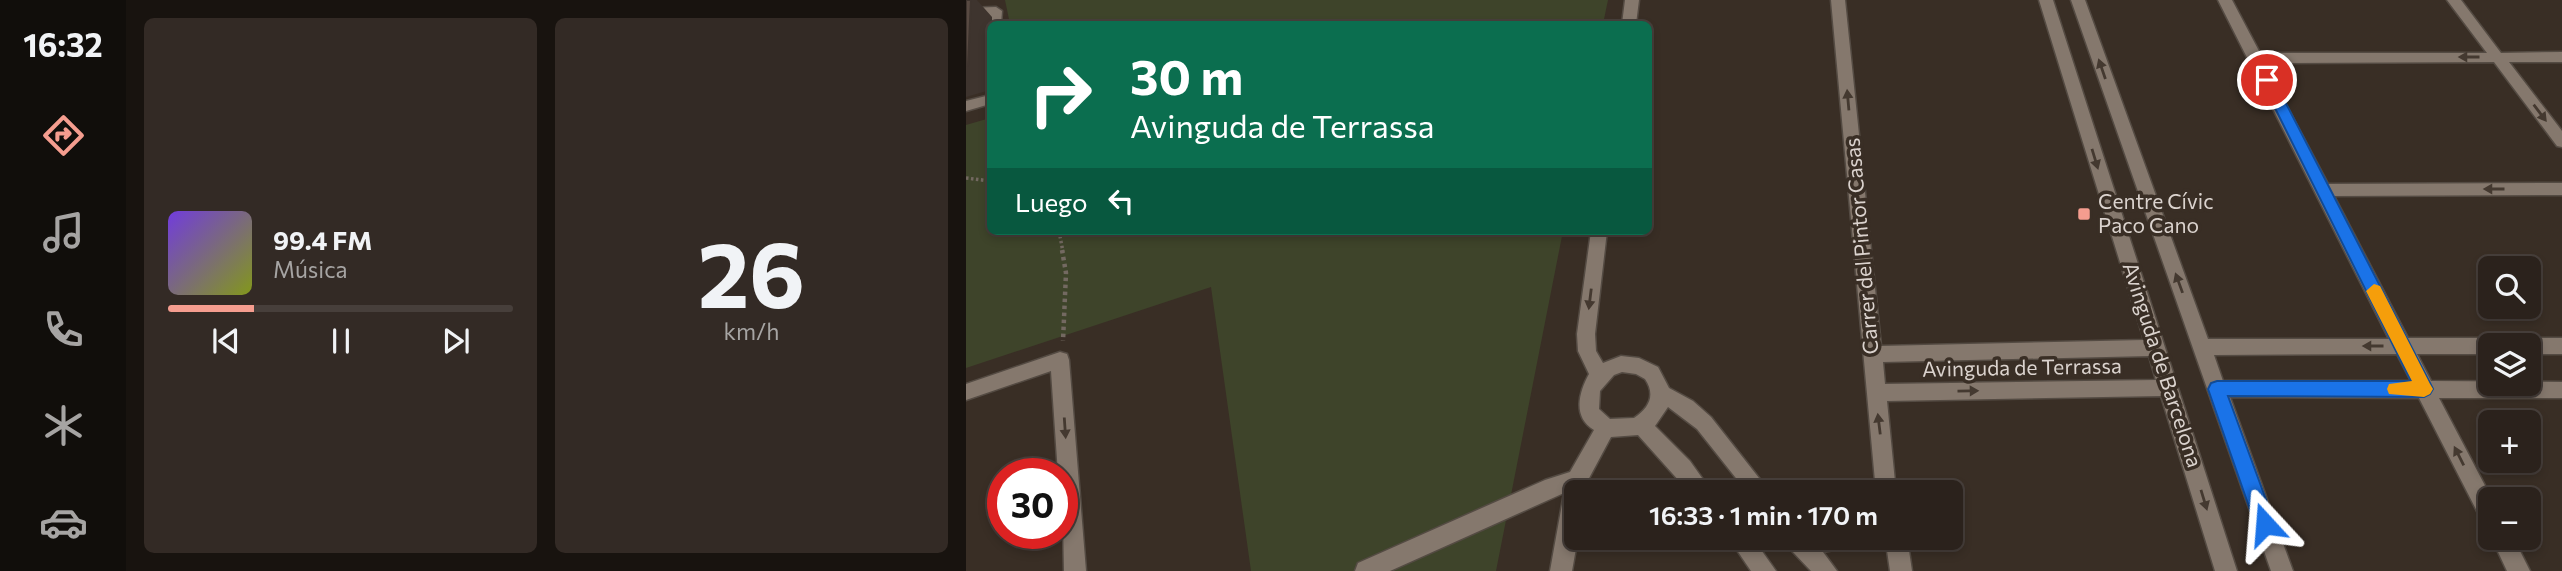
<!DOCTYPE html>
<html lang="es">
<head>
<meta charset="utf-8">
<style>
  body { margin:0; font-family:Commissioner,sans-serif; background:#332a25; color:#f1f3f6; height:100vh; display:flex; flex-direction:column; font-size:26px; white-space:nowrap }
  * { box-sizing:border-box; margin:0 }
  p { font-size:23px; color:#a6a4a3 }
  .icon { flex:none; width:38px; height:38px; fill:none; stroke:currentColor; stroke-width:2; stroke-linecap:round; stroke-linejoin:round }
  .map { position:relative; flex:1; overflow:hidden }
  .side { display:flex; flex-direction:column; gap:18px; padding:18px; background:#18130f; width:840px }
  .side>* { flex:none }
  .hud { position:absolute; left:21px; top:21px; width:665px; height:214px; border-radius:10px; box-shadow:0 4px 10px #0003,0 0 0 2px #473f3b; background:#0b6e4f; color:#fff; overflow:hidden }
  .fabs { position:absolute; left:1512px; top:256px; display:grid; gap:14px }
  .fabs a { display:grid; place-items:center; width:63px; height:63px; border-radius:10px; background:#2b221c; box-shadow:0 4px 10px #0003,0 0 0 2px #473f3b; font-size:35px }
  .speed { position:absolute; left:21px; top:458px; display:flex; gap:14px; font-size:35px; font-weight:700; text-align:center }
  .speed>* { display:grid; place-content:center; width:91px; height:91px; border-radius:50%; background:#2b221c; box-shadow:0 4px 10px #0003,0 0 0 2px #473f3b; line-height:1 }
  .speed .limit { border:10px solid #d22; background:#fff; color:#111 }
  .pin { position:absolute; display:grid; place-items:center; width:60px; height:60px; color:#fff; margin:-30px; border:4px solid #fff; border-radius:50%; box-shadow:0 2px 7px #0007 }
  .me { position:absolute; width:77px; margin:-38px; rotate:341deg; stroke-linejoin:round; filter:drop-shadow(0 0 5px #0008) }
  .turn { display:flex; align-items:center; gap:24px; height:147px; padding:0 28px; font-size:32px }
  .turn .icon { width:91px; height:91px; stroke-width:2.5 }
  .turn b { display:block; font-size:49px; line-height:60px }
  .then { display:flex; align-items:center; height:66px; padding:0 28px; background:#0003; gap:14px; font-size:26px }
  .side .tile { flex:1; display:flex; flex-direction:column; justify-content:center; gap:10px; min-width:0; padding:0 24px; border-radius:10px; background:#332a25 }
  .side .dial { align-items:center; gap:0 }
  .dial b { font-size:91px; line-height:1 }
  .song { display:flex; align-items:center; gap:21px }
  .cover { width:84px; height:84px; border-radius:10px; background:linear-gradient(135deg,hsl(260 70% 55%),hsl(70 70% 35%)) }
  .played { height:7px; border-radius:4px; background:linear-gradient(90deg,#f59d8f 25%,#473f3b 25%) }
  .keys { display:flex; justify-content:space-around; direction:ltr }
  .side .tiles { flex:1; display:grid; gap:18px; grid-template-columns:repeat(2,1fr) }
  .trip { position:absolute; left:598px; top:480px; width:399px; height:70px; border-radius:10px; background:#2b221c; box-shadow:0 4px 10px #0003,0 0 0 2px #473f3b; font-weight:600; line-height:70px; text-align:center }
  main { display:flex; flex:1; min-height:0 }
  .dock { display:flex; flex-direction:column; width:126px; justify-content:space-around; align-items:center; background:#110e0b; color:#a6a4a3 }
  .dock .icon { width:49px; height:49px }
  .dock .current { color:#f59d8f }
  .dock b { font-size:32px; color:#f1f3f6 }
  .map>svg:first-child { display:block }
  .green { fill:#3e442a }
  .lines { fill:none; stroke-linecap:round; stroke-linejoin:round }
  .lane-casing { stroke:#544b43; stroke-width:3 }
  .street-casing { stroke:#544b43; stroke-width:3 }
  .path-far1 { stroke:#736961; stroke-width:3.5; stroke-dasharray:2.5 2.5; stroke-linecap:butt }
  .path { stroke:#736961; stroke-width:4.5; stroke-dasharray:3.5 3.5; stroke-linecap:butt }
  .lane { fill:#85786d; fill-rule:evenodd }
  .street { fill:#85786d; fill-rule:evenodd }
  .shaded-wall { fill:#3e342e }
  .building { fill:#584a42; stroke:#3e342e; stroke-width:2 }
  .oneway { fill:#443930 }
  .route { fill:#1a73e8; stroke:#114b97; stroke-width:2 }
  .slow { fill:#f59e0b }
  .poi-dot { fill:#f59d8f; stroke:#392e25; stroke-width:2.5 }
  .labels { text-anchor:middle; stroke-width:7; stroke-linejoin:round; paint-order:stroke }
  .poi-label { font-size:21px; fill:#dbd3ce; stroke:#392e25; text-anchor:start }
  .street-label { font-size:21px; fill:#dbd3ce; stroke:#392e25 }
</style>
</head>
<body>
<main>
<nav class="dock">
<b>16:32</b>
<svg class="icon current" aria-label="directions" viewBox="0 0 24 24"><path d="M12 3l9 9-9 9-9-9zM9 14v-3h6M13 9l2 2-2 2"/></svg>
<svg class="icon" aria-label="music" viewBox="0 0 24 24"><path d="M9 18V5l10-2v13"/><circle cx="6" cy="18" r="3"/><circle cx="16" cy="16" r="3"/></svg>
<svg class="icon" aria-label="phone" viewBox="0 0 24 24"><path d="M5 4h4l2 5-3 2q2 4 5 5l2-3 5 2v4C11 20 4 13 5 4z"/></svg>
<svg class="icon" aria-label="climate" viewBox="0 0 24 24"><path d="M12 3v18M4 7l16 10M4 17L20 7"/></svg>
<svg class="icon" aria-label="car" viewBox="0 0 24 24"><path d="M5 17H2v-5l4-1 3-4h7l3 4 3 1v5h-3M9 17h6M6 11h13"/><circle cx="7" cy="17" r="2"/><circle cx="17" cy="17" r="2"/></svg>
</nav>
<section class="side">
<div class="tiles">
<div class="tile">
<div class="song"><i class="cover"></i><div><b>99.4 FM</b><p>Música</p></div></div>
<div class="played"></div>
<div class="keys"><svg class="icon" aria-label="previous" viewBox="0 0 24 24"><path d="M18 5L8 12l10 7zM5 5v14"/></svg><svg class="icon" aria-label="pause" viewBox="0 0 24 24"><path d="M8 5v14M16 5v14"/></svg><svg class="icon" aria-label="next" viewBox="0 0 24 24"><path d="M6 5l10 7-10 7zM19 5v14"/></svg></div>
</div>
<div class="tile dial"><b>26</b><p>km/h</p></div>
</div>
</section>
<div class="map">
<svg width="1596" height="571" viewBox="0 0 1596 571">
  <rect width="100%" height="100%" fill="#392e25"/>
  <g class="green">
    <polygon points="39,0 642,0 637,24 44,24"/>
    <polygon points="24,118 24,231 597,231 530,571 285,571 245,287 0,368 0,125"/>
  </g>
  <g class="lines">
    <g class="lane-casing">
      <g id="lane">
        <polygon points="30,7 36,11 35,24 24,24 24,27 24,15 0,16 0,8"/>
        <polygon points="24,95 24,104 0,111 0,101"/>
      </g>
    </g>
    <g class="street-casing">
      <g id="street">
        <polygon points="659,0 673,0 670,24 656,24"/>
        <path d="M 865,0 L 879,0 L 915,346 L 1178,340 L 1073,0 L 1087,0 L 1271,571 L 1249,571 L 1195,396 L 921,401 L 930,492 L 910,492 ZM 1183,356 L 1190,380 L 919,384 L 917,362 Z"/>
        <path d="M 1105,0 L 1119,0 L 1242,339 L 1423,339 L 1252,0 L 1266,0 L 1294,53 L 1521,53 L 1481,0 L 1495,0 L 1535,53 L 1596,52 L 1596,62 L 1543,62 L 1596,131 L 1596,147 L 1591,146 L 1528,62 L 1298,63 L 1362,184 L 1596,183 L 1596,195 L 1368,196 L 1442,338 L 1524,338 L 1530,340 L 1533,345 L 1524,345 L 1524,354 L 1451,354 L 1465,381 L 1596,382 L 1596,398 L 1473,398 L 1526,499 L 1524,526 L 1517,523 L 1453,398 L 1264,397 L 1327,571 L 1305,571 ZM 1431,354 L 1445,381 L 1257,381 L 1248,355 Z"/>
        <path d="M 625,231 L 641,231 L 629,334 L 630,351 L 637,363 L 655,356 L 673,358 L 692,367 L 703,388 L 727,401 L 745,417 L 804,492 L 781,492 L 731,429 L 702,407 L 689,426 L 724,461 L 746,492 L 723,492 L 672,435 L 645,437 L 621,482 L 619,492 L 611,492 L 612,537 L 606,571 L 584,571 L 598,493 L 424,571 L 389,571 L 392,563 L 579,480 L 604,472 L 628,430 C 606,417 613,392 623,374 L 612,351 L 611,334 ZM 656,372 L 670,374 L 679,379 C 690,395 683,408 668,418 L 644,419 L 633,409 L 634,391 L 648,375 Z"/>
        <polygon points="1563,338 1596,338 1596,354 1563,354 1563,345 1554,345 1557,340"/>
        <polygon points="94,352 101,354 103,360 120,571 98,571 96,474 92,474 85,371 0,400 0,384"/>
        <polygon points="762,537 786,537 810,571 785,571"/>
        <polygon points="819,537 905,537 902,544 857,552 871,571 845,571 826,551"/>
        <polygon points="919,537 941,537 946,571 924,571"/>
        <polygon points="1525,537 1547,537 1564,571 1541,571"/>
      </g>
    </g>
    <g class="path-far1">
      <polyline points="0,178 24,181"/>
      <polyline points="93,231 97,252"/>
    </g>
    <polyline class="path" points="96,250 100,273 97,341"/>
    <use href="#lane" class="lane"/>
    <use href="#street" class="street"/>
  </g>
  <polygon class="shaded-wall" points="5,0 11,0 26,17 26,24 24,24 24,90 0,97 0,66"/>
  <polygon class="building" points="0,0 5,0 2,65 0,66"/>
  <defs><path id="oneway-solid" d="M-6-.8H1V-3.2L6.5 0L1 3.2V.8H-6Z" transform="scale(1.75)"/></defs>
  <g class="oneway">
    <use href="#oneway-solid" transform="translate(1503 57) rotate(180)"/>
    <use href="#oneway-solid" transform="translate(1136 69) rotate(-109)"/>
    <use href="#oneway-solid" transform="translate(882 100) rotate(-95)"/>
    <use href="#oneway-solid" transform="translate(1574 113) rotate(53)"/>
    <use href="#oneway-solid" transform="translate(1129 159) rotate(73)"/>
    <use href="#oneway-solid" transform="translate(1528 189) rotate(180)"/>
    <use href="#oneway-solid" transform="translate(1213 283) rotate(-110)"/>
    <use href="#oneway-solid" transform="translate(624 299) rotate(97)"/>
    <use href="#oneway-solid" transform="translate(1407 346) rotate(180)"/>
    <use href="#oneway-solid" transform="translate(1002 391) rotate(-1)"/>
    <use href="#oneway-solid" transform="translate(913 424) rotate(-97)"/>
    <use href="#oneway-solid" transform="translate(99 428) rotate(86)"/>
    <use href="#oneway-solid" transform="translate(1493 456) rotate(-117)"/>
    <use href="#oneway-solid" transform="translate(1238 500) rotate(73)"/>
  </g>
  <polygon class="route" points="1301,76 1308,80 1467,389 1464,394 1458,397 1262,396 1309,524 1306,530 1299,533 1292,530 1289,524 1242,389 1245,383 1251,381 1445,381 1295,80"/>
  <polygon class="slow" points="1408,284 1414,286 1464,384 1467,389 1464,394 1458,397 1423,394 1421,389 1423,384 1446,381 1400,291"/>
  <rect class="poi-dot" x="1111" y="207" width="14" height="14" rx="3.5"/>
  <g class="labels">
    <g class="poi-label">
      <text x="1132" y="209">Centre Cívic<tspan x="1132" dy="24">Paco Cano</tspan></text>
    </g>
    <g class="street-label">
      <text transform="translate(896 246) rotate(-95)" y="7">Carrer del Pintor Casas</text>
      <text transform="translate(1196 365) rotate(72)" y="7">Avinguda de Barcelona</text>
      <text transform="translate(1056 368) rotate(-1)" y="7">Avinguda de Terrassa</text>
    </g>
  </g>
</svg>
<div class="fabs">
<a><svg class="icon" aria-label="search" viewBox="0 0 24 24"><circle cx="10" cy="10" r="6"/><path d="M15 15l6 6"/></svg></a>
<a><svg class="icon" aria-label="layers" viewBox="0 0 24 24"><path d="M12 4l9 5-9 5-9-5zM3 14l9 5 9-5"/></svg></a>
<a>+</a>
<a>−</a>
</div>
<div class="speed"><div class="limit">30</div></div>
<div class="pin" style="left:1301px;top:80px;background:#d93025"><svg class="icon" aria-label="arrive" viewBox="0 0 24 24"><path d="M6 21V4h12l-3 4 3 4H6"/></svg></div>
<svg class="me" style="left:1299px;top:524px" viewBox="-20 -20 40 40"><path d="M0-17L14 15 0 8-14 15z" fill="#1a73e8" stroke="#fff" stroke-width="4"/></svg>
<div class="trip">16:33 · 1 min · 170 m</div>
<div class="hud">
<div class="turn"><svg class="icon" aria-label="right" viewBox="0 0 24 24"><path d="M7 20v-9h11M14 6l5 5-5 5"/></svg><div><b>30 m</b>Avinguda de Terrassa</div></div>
<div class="then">Luego<svg class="icon" aria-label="left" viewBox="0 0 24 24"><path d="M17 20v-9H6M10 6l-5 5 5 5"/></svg></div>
</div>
</div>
</main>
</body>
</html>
